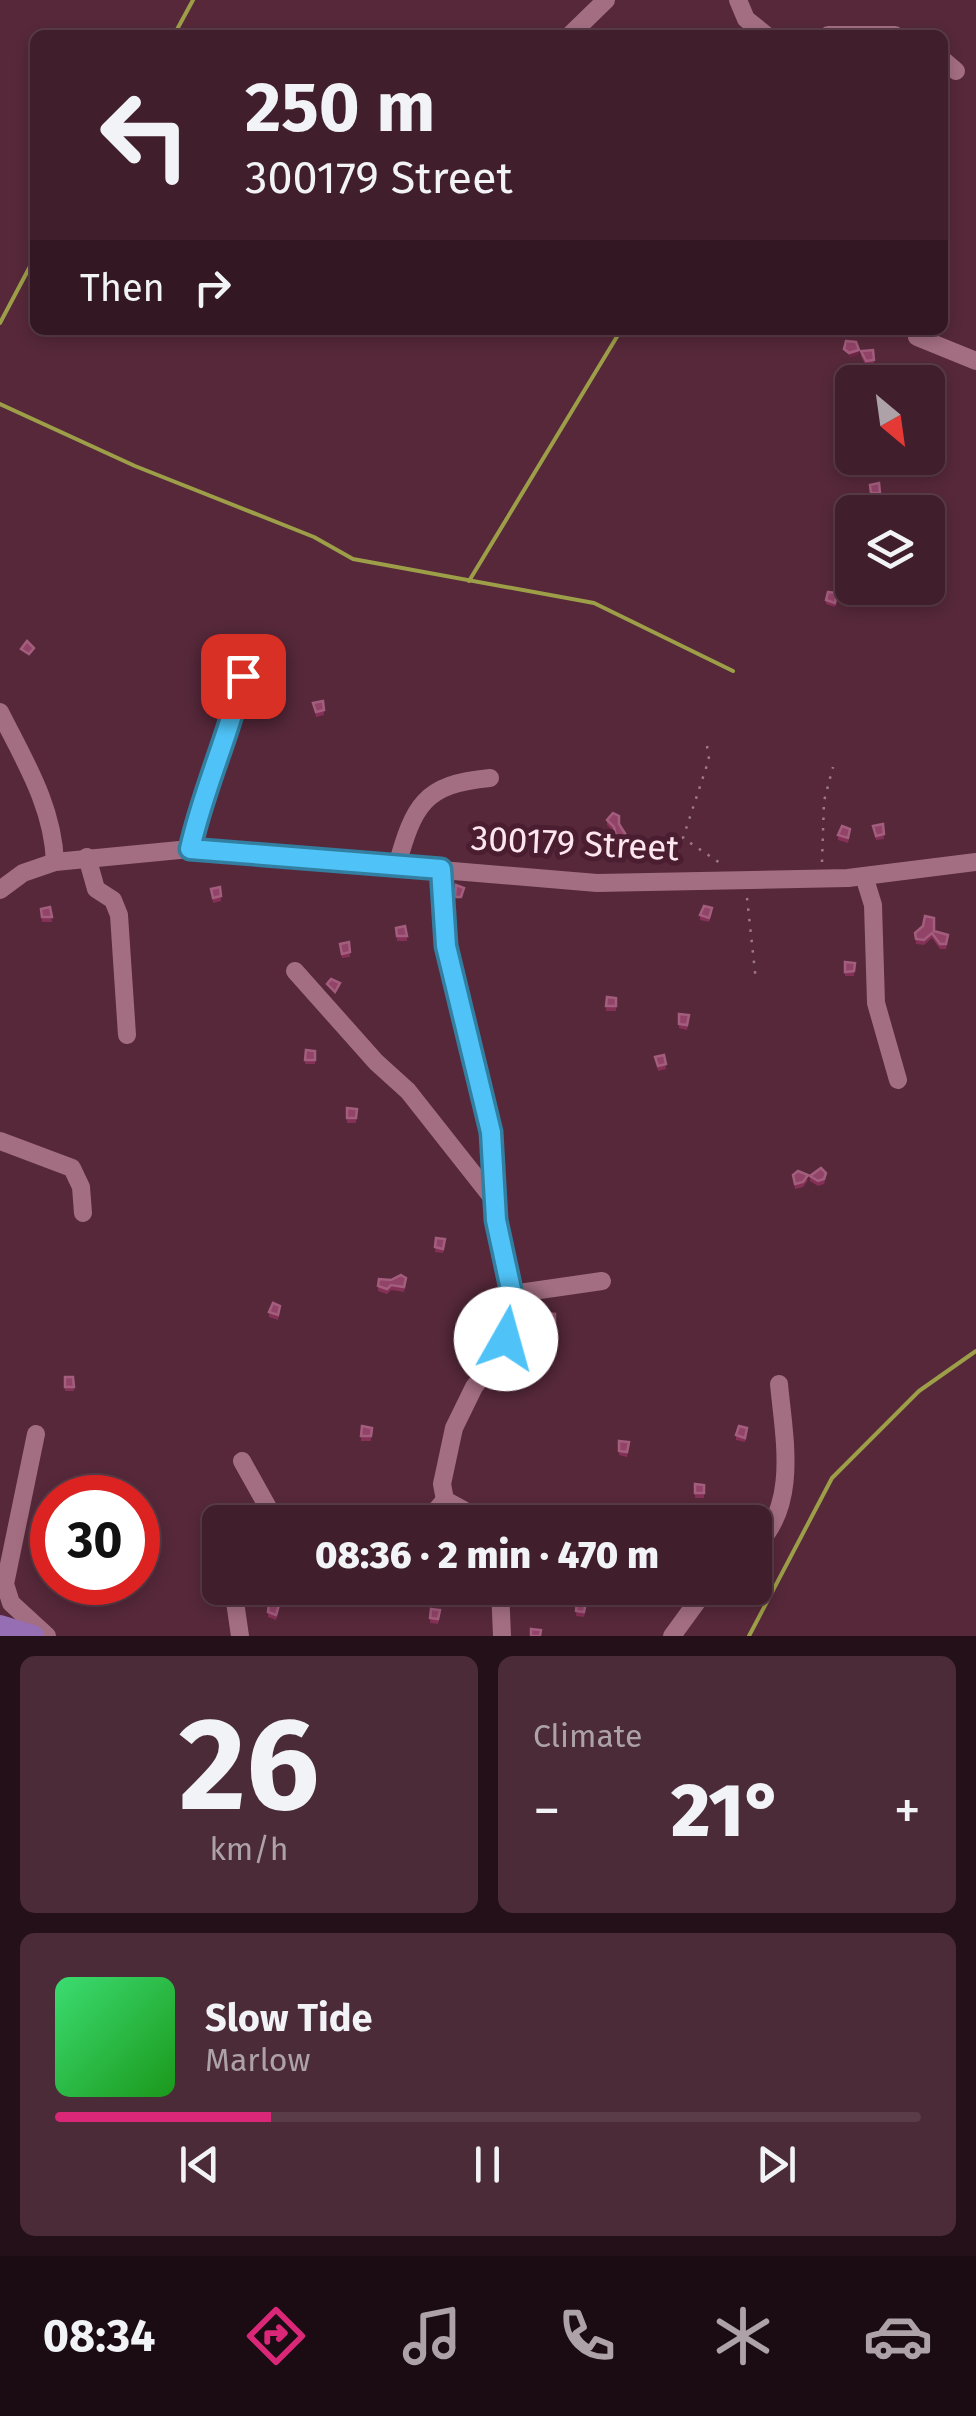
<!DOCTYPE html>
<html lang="en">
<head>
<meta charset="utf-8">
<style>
  body { margin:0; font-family:"Fira Sans",sans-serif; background:#4b2b38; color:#f1f3f6; height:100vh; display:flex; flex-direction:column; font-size:38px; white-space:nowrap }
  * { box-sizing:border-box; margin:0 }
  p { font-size:32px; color:#aea2a9 }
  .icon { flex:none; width:55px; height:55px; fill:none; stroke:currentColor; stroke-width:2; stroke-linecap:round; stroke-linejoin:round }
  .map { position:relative; height:1636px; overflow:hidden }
  .panel { display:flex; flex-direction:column; gap:20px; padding:20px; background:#231018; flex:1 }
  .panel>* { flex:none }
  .top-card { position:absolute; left:30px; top:30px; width:918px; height:305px; border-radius:15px; box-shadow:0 5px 15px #0003,0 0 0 2px #593c48; background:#401e2c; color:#f1f3f6; overflow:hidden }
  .needle { width:65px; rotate:151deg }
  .controls { position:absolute; left:835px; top:365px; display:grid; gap:20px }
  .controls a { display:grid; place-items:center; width:110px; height:110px; border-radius:15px; background:#401e2c; box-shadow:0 5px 15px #0003,0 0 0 2px #593c48; font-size:50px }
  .speed { position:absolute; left:30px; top:1475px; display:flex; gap:20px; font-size:50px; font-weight:700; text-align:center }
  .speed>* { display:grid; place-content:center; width:130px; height:130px; border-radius:50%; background:#401e2c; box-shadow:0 5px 15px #0003,0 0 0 2px #593c48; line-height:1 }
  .speed .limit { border:15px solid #d22; background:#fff; color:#111 }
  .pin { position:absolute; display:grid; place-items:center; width:85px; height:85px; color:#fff; margin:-42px; border-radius:20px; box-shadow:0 5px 15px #0006 }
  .me { position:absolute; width:110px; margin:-55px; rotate:7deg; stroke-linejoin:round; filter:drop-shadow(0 0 8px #0008) }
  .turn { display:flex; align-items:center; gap:35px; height:210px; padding:0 50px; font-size:45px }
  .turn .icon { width:130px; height:130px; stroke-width:2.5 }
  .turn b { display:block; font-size:70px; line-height:85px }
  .then { display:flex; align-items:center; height:95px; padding:0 50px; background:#0003; gap:20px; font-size:38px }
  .big { font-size:75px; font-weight:800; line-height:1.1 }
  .panel .widget { flex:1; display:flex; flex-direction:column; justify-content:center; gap:15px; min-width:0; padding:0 35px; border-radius:15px; background:#4b2b38 }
  .panel .dial { align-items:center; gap:0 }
  .dial b { font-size:130px; line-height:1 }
  .song { display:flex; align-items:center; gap:30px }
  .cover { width:120px; height:120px; border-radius:15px; background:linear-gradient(135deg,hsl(140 70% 55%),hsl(120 70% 35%)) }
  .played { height:10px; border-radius:5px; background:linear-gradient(90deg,#db2777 25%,#593c48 25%) }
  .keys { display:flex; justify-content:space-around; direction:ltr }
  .heat { display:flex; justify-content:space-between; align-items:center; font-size:55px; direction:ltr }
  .panel .tiles { flex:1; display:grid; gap:20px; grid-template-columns:1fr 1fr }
  .widget:last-child { grid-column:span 2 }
  .trip { position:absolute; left:202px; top:1505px; width:570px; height:100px; border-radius:15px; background:#401e2c; box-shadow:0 5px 15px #0003,0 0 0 2px #593c48; font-weight:800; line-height:100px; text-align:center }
  .tab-bar { display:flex; height:160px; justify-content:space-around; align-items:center; background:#1a0c12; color:#aea2a9 }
  .tab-bar .icon { width:70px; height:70px }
  .tab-bar .current { color:#db2777 }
  .tab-bar b { font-size:45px; color:#f1f3f6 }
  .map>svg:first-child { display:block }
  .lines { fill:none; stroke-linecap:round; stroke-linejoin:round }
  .stream { stroke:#9d9e48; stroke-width:4 }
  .path { stroke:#9e7987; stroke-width:2.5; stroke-dasharray:2.5 8; stroke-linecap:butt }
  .minor { stroke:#a36e81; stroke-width:18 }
  .major { stroke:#966eb4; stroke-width:22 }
  .wall { fill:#853057 }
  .shaded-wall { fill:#6d2445 }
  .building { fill:#924368; stroke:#a35d7d; stroke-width:2.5 }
  .route-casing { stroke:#337fa1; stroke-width:25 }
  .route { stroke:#4fc3f7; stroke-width:18 }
  .labels { text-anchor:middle; stroke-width:10; stroke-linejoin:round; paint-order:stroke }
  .street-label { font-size:35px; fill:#fee6ee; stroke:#4a1d30 }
</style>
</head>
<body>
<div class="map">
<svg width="976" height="1636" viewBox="0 0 976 1636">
  <rect width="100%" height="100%" fill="#56283a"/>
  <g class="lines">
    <g class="stream">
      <polyline points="174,35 193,0"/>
      <polyline points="0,323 35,257"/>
      <polyline points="0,404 135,466 314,537 353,559 594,603 733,671"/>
      <polyline points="469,581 621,330"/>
      <polyline points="749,1636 832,1478 919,1391 976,1351"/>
    </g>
    <g class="path">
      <polyline points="707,746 709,759 683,838 720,863"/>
      <polyline points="822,862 824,801 833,767"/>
      <polyline points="747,898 756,981"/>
    </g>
    <g class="minor">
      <polyline points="738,0 746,19 766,35"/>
      <polyline points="570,35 606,0"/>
      <polyline points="828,35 895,35"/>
      <polyline points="942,59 956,71"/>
      <polyline points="917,337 976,361"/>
      <path d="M 0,712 C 24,760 53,806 55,862"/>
      <path d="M 190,849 C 203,790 229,735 243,676"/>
      <polyline points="87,857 96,889 113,900 119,915 127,1035"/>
      <path d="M 397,865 C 414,806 423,784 490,778"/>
      <polyline points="441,869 445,946 485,1102 494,1161 496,1220 512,1294 509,1324 500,1353 474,1387 454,1428 442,1484 445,1500 485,1522"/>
      <polyline points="864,876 873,905 876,1003 898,1080"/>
      <polyline points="0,890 23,873 55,862 190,849 597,883 848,878 976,862"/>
      <polyline points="295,971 376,1062 408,1091 494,1200"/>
      <polyline points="0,1141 72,1168 81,1187 83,1213"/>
      <polyline points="512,1294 602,1281"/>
      <polyline points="36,1434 5,1584 11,1603 47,1636"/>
      <polyline points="242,1461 276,1522"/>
      <polyline points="426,1522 445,1500"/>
      <path d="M 755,1547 C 799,1505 784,1438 779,1384"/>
      <polyline points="233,1588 240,1636"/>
      <polyline points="500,1588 502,1636"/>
      <polyline points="672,1636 707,1588"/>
    </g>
    <polyline class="major" points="0,1626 33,1636"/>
  </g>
  <g class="wall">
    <polygon points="873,350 874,365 866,366 861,356 861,351"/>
    <polygon points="879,483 880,498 871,498 870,485"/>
    <polygon points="837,598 835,607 826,604 826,600"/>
    <polygon points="323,701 324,715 316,717 313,703"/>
    <polygon points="607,820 626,840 623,845 617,845 614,832 607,825"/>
    <polygon points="883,824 884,839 876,840 873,826"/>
    <polygon points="850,833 848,843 838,840 838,835"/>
    <polygon points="220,887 221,901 213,903 211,889"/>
    <polygon points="50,907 52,922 42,922 41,909"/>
    <polygon points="712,913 709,922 700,920 700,915"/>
    <polygon points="396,928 407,936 407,941 397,941"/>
    <polygon points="934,931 948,939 946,949 940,949 932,938 924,945 916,944 915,933"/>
    <polygon points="349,942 350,957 342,958 340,944"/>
    <polygon points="845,962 855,963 854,976 845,976"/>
    <polygon points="607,997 616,998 616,1011 606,1011"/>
    <polygon points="679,1014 689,1020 687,1030 679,1028"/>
    <polygon points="306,1050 315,1051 315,1064 305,1064"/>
    <polygon points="664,1055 666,1069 658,1071 655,1057"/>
    <polygon points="347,1108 357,1109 356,1123 347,1123"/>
    <polygon points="793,1175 808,1180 803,1187 795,1189"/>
    <polygon points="810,1176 826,1177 824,1184 818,1186 810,1181"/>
    <polygon points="436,1238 445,1244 443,1253 435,1252"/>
    <polygon points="406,1282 404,1292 391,1290 387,1294 378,1291 378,1286"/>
    <polygon points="280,1310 278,1320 269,1317 269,1312"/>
    <polygon points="555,1314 555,1327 545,1327 545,1323"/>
    <polygon points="65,1377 73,1377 74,1391 65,1391"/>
    <polygon points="362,1426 372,1428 371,1441 361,1441"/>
    <polygon points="747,1433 745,1442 736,1440 736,1435"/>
    <polygon points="619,1441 629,1447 627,1457 619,1455"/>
    <polygon points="695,1484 704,1485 704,1498 695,1498"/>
    <polygon points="577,1601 586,1607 584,1617 576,1616"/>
    <polygon points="431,1609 440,1615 438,1624 430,1623"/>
    <polygon points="279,1610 276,1620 268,1617 268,1612"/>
  </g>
  <polygon class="shaded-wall" points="859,350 859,355 849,358 849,353"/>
  <g class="building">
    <polygon points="846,341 856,342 859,350 849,353 844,349"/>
    <polygon points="873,350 874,360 866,361 861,351"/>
    <polygon points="879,483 880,493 871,493 870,485"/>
    <polygon points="828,592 837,593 835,603 826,600"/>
    <polygon points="27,641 34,648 29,654 21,649"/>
    <polygon points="323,701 324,710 316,712 313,703"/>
    <polygon points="613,813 619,816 619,824 626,835 623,840 617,840 614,827 607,820"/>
    <polygon points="883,824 884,834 876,836 873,826"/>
    <polygon points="842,826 850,829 848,838 838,835"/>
    <polygon points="456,885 464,888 461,897 455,897"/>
    <polygon points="220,887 221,896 213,898 211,889"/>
    <polygon points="704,906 712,908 709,918 700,915"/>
    <polygon points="50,907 52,917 42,917 41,909"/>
    <polygon points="925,916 934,918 934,931 948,935 946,944 940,944 932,933 924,940 916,939 915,933 923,926"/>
    <polygon points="405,926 407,936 397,936 396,928"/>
    <polygon points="349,942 350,952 342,954 340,944"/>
    <polygon points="845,962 855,963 854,971 845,972"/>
    <polygon points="331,979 340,983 335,992 327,984"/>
    <polygon points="607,997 616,998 616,1006 606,1006"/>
    <polygon points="679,1014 689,1015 687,1025 679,1024"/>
    <polygon points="306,1050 315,1051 315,1060 305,1060"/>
    <polygon points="664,1055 666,1064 658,1066 655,1057"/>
    <polygon points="347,1108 357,1109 356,1118 347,1118"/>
    <polygon points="821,1168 826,1173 824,1179 818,1181 810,1176"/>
    <polygon points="798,1171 808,1175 803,1182 795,1184 793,1175"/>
    <polygon points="436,1238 445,1239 443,1249 435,1247"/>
    <polygon points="401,1275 406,1278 404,1287 391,1285 387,1289 378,1286 379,1279 391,1280"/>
    <polygon points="273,1303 280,1306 278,1315 269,1312"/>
    <polygon points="545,1313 555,1314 555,1322 545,1323"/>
    <polygon points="65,1377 73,1377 74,1387 65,1387"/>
    <polygon points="362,1426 372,1428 371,1436 361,1436"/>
    <polygon points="739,1426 747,1428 745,1438 736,1435"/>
    <polygon points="619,1441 629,1442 627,1452 619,1451"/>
    <polygon points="695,1484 704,1485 704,1493 695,1493"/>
    <polygon points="577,1601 586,1602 584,1612 576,1611"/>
    <polygon points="269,1604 279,1605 276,1615 268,1612"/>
    <polygon points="431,1609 440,1610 438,1619 430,1618"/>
    <polygon points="531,1629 541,1630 540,1636 531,1636"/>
  </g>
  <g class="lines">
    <g class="route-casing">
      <path id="route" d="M 243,676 C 229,735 203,790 190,849 L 441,869 L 446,946 L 491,1132 L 496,1220 L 512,1294 L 506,1339"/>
    </g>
    <use href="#route" class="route"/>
  </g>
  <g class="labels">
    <g class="street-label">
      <text transform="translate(575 843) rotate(3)" y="12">300179 Street</text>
    </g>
  </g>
</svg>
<div class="controls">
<a><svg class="needle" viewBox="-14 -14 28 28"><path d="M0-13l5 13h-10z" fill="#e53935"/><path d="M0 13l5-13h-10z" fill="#aea2a9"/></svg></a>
<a><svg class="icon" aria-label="layers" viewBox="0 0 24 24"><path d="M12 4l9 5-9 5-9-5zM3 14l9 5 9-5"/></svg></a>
</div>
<div class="speed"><div class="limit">30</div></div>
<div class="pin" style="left:243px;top:676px;background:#d93025"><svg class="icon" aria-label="arrive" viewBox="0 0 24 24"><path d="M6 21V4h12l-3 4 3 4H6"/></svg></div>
<svg class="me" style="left:506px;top:1339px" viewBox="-20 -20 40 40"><circle r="19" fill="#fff"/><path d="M0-13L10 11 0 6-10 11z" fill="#4fc3f7"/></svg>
<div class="trip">08:36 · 2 min · 470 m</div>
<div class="top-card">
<div class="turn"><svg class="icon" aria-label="left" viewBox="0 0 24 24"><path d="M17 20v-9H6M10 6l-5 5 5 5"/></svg><div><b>250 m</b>300179 Street</div></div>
<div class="then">Then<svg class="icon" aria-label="right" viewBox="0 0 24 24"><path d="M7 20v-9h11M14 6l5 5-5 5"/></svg></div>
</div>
</div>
<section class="panel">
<div class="tiles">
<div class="widget dial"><b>26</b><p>km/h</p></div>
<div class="widget"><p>Climate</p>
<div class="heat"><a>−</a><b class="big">21°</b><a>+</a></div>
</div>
<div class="widget">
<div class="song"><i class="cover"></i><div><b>Slow Tide</b><p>Marlow</p></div></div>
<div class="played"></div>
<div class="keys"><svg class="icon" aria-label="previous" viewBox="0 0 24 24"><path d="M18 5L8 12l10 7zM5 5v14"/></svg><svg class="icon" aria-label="pause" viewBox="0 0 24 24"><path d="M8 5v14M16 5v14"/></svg><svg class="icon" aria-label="next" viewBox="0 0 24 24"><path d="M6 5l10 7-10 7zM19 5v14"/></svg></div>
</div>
</div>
</section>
<nav class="tab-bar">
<b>08:34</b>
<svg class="icon current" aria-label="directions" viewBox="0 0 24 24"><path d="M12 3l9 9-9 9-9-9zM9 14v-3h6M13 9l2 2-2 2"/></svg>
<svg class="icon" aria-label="music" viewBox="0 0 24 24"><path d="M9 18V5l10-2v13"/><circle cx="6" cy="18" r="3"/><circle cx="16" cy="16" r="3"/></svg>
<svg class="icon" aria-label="phone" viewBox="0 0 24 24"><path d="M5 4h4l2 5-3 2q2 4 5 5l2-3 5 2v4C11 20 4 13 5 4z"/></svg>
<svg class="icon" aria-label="climate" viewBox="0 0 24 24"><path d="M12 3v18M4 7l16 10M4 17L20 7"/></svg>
<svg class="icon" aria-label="car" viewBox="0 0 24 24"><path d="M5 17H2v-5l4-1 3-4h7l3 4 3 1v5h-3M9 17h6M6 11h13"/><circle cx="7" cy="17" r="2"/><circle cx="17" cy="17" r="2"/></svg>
</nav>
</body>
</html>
